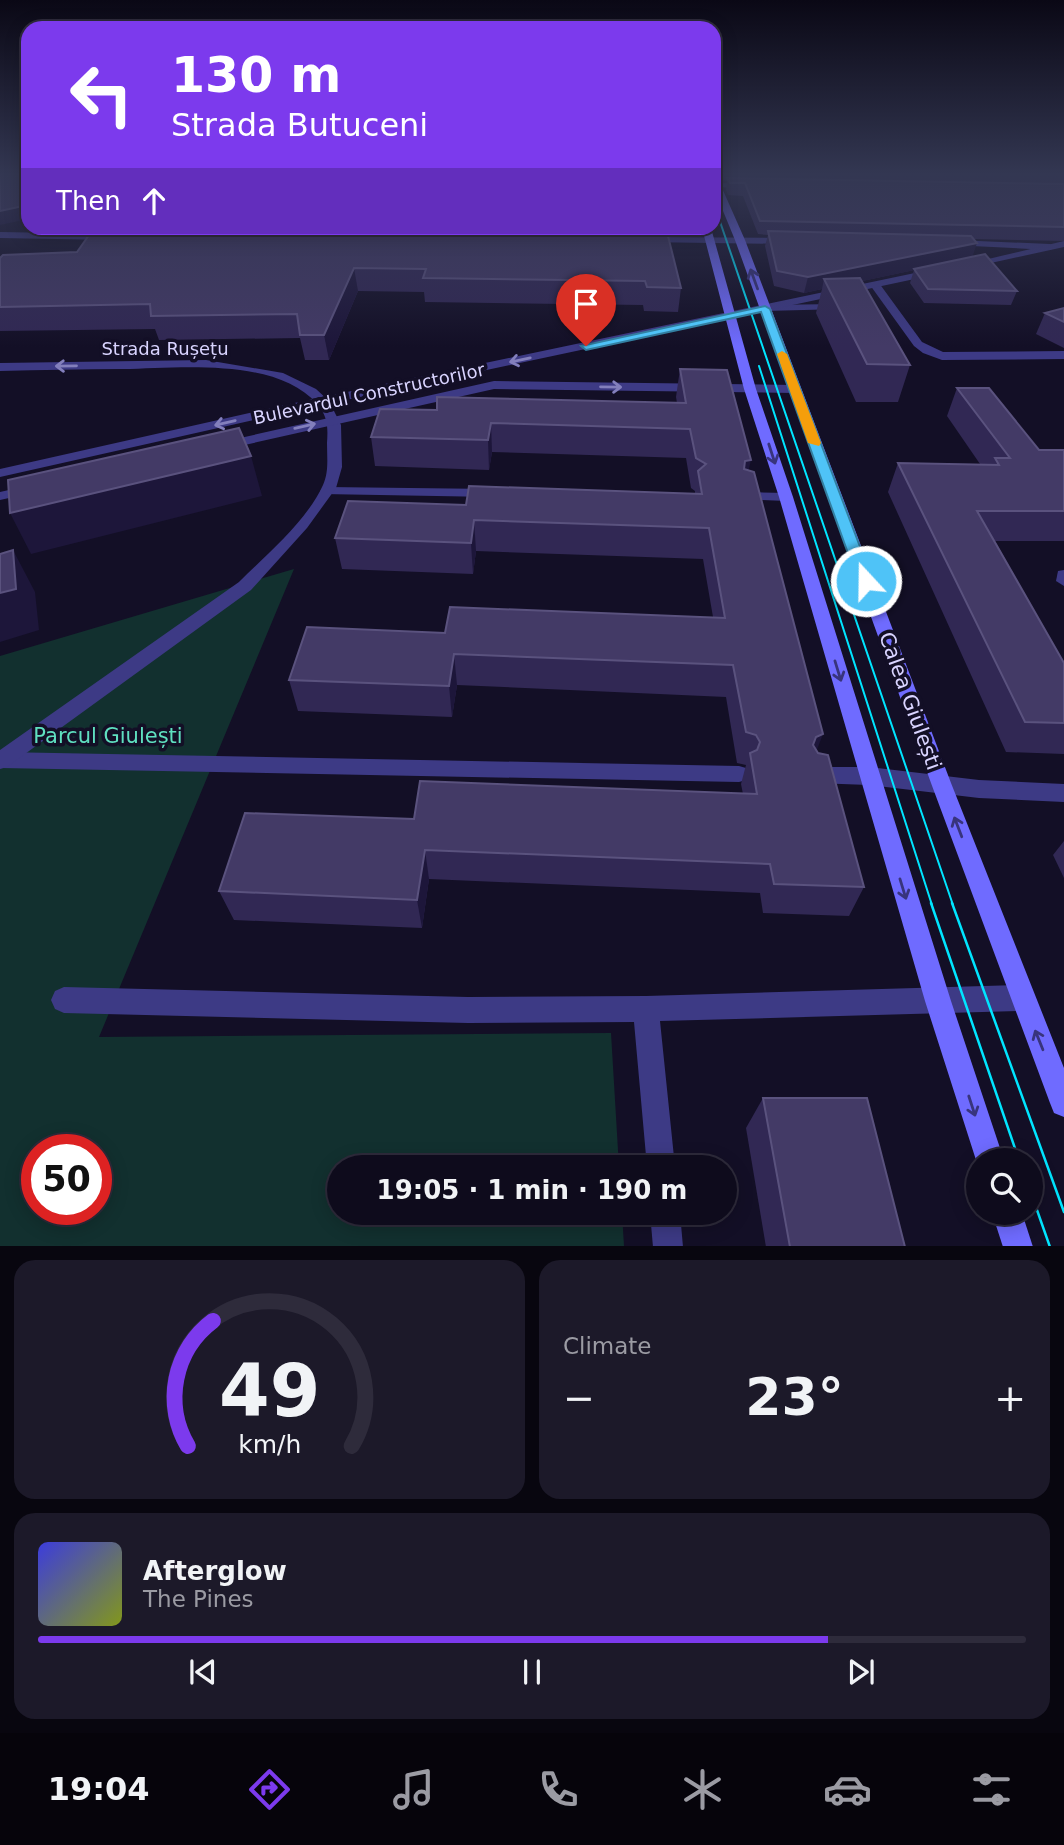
<!DOCTYPE html>
<html lang="en">
<head>
<meta charset="utf-8">
<style>
  body { margin:0; font-family:"DejaVu Sans",sans-serif; background:#1c1929; color:#f1f3f6; height:100vh; display:flex; flex-direction:column; font-size:26px; white-space:nowrap }
  * { box-sizing:border-box; margin:0 }
  p { font-size:23px; color:#9b9ba3 }
  .icon { flex:none; width:38px; height:38px; fill:none; stroke:currentColor; stroke-width:2; stroke-linecap:round; stroke-linejoin:round }
  .map { position:relative; height:1246px; overflow:hidden }
  .sheet { display:flex; flex-direction:column; gap:14px; padding:14px; background:#08060f; flex:1 }
  .sheet>* { flex:none }
  .top-card { position:absolute; left:21px; top:21px; width:700px; height:214px; border-radius:21px; box-shadow:0 4px 18px #0003,0 0 0 2px #2e2b3b; background:#7c3aed; color:#fff; overflow:hidden }
  .buttons { position:absolute; left:966px; top:1148px; display:grid; gap:14px }
  .buttons a { display:grid; place-items:center; width:77px; height:77px; border-radius:50%; background:#0e0b1c; box-shadow:0 4px 18px #0003,0 0 0 2px #2e2b3b; font-size:35px }
  .speed { position:absolute; left:21px; top:1134px; display:flex; gap:14px; font-size:35px; font-weight:700; text-align:center }
  .speed>* { display:grid; place-content:center; width:91px; height:91px; border-radius:50%; background:#0e0b1c; box-shadow:0 4px 18px #0003,0 0 0 2px #2e2b3b; line-height:1 }
  .speed .limit { border:10px solid #d22; background:#fff; color:#111 }
  .pin { position:absolute; display:grid; place-items:center; width:60px; height:60px; color:#fff; margin:-72px -30px; border-radius:50% 50% 50% 0; rotate:-45deg; box-shadow:0 0 7px #0007 }
  .pin .icon { rotate:45deg }
  .me { position:absolute; width:77px; margin:-38px; rotate:339deg; stroke-linejoin:round; filter:drop-shadow(0 0 5px #0008) }
  .turn { display:flex; align-items:center; gap:24px; height:147px; padding:0 35px; font-size:32px }
  .turn .icon { width:91px; height:91px; stroke-width:2.5 }
  .turn b { display:block; font-size:49px; line-height:60px }
  .then { display:flex; align-items:center; height:66px; padding:0 35px; background:#0003; gap:14px; font-size:26px }
  .big { font-size:52px; font-weight:800; line-height:1.1 }
  .sheet .tile { flex:1; display:flex; flex-direction:column; justify-content:center; gap:10px; min-width:0; padding:0 24px; border-radius:21px; background:#1c1929 }
  .sheet .dial { align-items:center; gap:0 }
  .dial svg { height:182px; overflow:visible; fill:none; stroke:#2e2b3b; stroke-width:7; stroke-linecap:round; text-anchor:middle }
  .dial text { fill:#f1f3f6; stroke:none }
  .song { display:flex; align-items:center; gap:21px }
  .cover { width:84px; height:84px; border-radius:10px; background:linear-gradient(135deg,hsl(240 70% 55%),hsl(70 70% 35%)) }
  .played { height:7px; border-radius:4px; background:linear-gradient(90deg,#7c3aed 80%,#2e2b3b 80%) }
  .keys { display:flex; justify-content:space-around; direction:ltr }
  .heat { display:flex; justify-content:space-between; align-items:center; font-size:38px; direction:ltr }
  .sheet .tiles { flex:1; display:grid; gap:14px; grid-template-columns:1fr 1fr }
  .tile:last-child { grid-column:span 2 }
  .trip { position:absolute; left:327px; top:1155px; width:410px; height:70px; border-radius:35px; background:#0e0b1c; box-shadow:0 4px 18px #0003,0 0 0 2px #2e2b3b; font-weight:800; line-height:70px; text-align:center }
  .dock { display:flex; height:112px; justify-content:space-around; align-items:center; background:#06040b; color:#9b9ba3 }
  .dock .icon { width:49px; height:49px }
  .dock .active { color:#7c3aed }
  .dock b { font-size:32px; color:#f1f3f6 }
  .map>svg:first-child { display:block }
  .green { fill:#12302f; fill-rule:evenodd }
  .lines { fill:none; stroke-linecap:round; stroke-linejoin:round }
  .pedestrian { fill:#3d3a85; fill-rule:evenodd }
  .minor { fill:#3d3a85; fill-rule:evenodd }
  .tertiary { fill:#3d3a85; fill-rule:evenodd }
  .secondary { fill:#6f6bff; fill-rule:evenodd }
  .tram-far1 { stroke:#00e5ff; stroke-width:2 }
  .tram { stroke:#00e5ff; stroke-width:2.5 }
  .wall { fill:#312854 }
  .shaded-wall { fill:#1d163a }
  .building { fill:#433a66; stroke:#5a527e; stroke-width:2 }
  .oneway { stroke:#38347d }
  .oneway2 { stroke:#837fbc }
  .route { fill:#4fc3f7; stroke:#337fa1; stroke-width:2 }
  .slow { fill:#f59e0b }
  .labels { text-anchor:middle; stroke-width:7; stroke-linejoin:round; paint-order:stroke }
  .far-street-label { font-size:18px; fill:#d9d4ff; stroke:#130f26 }
  .street-label { font-size:21px; fill:#d9d4ff; stroke:#130f26 }
  .park-label { font-size:21px; fill:#5fe0c0; stroke:#130f26 }
</style>
</head>
<body>
<div class="map">
<svg width="1064" height="1247" viewBox="0 0 1064 1247">
  <rect width="100%" height="100%" fill="#130f26"/>
  <path class="green" d="M 294,569 L 99,1037 L 611,1033 L 619,1167 L 340,1167 L 340,1213 L 622,1213 L 624,1246 L 0,1247 L 0,656 ZM 37,1150 L 96,1150 L 96,1209 L 37,1209 Z"/>
  <g class="lines">
    <g class="pedestrian">
      <polygon points="327,487 493,489 500,493 493,497 322,494 320,491"/>
      <polygon points="746,492 786,493 793,497 786,501 741,499 741,493"/>
      <polygon points="1,752 739,766 746,768 749,774 746,780 739,782 1,768"/>
      <polygon points="814,767 869,767 876,770 879,776 876,782 869,785 814,783 807,781 804,775 807,769"/>
    </g>
    <g class="minor">
      <polygon points="714,183 749,184 753,186 749,188 714,187"/>
      <polygon points="0,232 112,234 117,237 112,240 0,238"/>
      <polygon points="647,237 791,238 796,241 791,244 644,242 644,238"/>
      <polygon points="955,240 1050,244 1055,247 1050,250 952,245 952,241"/>
      <polygon points="871,283 879,283 922,342 943,352 1064,351 1064,359 942,360 923,353 914,346 870,285"/>
      <polygon points="838,304 842,305 842,309 765,311 760,308 765,305"/>
      <path d="M 206,360 L 283,373 L 316,389 L 329,401 L 341,425 L 342,467 L 336,488 L 307,528 L 251,590 L 7,767 L 0,769 L 0,750 L 239,582 C 267,554 306,522 323,485 C 329,472 327,458 327,443 C 328,428 328,416 317,404 C 277,357 179,368 123,369 C 82,369 41,370 0,371 L 0,363 Z"/>
      <polygon points="1064,570 1064,586 1056,581 1058,571"/>
      <polygon points="869,767 979,780 1064,784 1064,802 979,798 869,785 862,782 859,776 862,770"/>
      <polygon points="1022,985 1031,989 1035,998 1031,1007 1022,1011 660,1021 675,1167 647,1167 634,1022 468,1023 64,1013 55,1009 51,1000 55,991 64,987 468,997 646,996"/>
      <polygon points="650,1213 680,1213 683,1247 653,1247"/>
    </g>
    <g class="tertiary">
      <polygon points="1064,241 1064,247 968,268 963,265"/>
      <polygon points="934,269 939,272 938,274 285,413 0,477 0,469 285,405"/>
      <polygon points="494,381 794,385 800,389 794,393 494,389 222,450 215,446 222,442"/>
      <polygon points="31,485 38,489 36,492 0,500 0,492"/>
    </g>
    <g class="secondary">
      <polygon points="714,177 718,179 745,240 951,783 1064,1068 1064,1117 1054,1113 1050,1103 931,783 735,240 714,189"/>
      <polygon points="702,228 711,228 756,389 793,497 951,1001 1004,1160 978,1160 978,1166 976,1160 925,1001 779,497 744,389"/>
      <polygon points="992,1213 1022,1213 1033,1247 1003,1247"/>
    </g>
    <g class="tram-far1">
      <polyline points="714,204 953,905"/>
      <polyline points="759,366 932,905"/>
    </g>
    <g class="tram">
      <polyline points="931,903 1019,1160"/>
      <polyline points="952,903 1064,1212"/>
      <polyline points="1031,1193 1050,1247"/>
    </g>
  </g>
  <g class="wall">
    <polygon points="714,172 1064,172 1064,241 973,239 972,257 1017,291 1011,305 924,303 910,283 914,270 862,281 910,365 898,402 856,402 816,313 822,289 804,293 774,286 765,246 768,235 758,234 743,196 728,195 726,190 727,181 722,180 715,176 714,193"/>
    <polygon points="94,228 702,228 701,234 668,234 681,288 678,312 644,311 643,305 425,302 424,292 358,291 329,360 305,360 300,338 159,340 155,329 0,331 0,258 77,252"/>
    <polygon points="1064,308 1064,348 1036,334 1045,313"/>
    <polygon points="680,369 748,470 817,751 864,887 849,916 763,913 760,893 429,879 422,928 234,920 219,891 414,819 743,794 741,784 746,765 737,763 726,697 457,685 452,717 298,711 289,680 445,633 713,617 703,559 476,551 473,574 342,569 335,538 466,505 695,494 695,491 691,488 686,458 492,452 489,470 375,466 371,437 437,410 677,403 676,397"/>
    <polygon points="957,388 1039,450 1064,450 1064,541 995,541 1064,663 1064,754 1006,752 888,492 898,463 980,464 947,416"/>
    <polygon points="1064,841 1064,878 1053,855"/>
    <polygon points="763,1098 905,1247 766,1247 746,1128"/>
  </g>
  <g class="shaded-wall">
    <polygon points="28,205 28,219 0,225 0,211"/>
    <polygon points="977,243 972,258 829,288 824,279 822,289 804,293 808,277"/>
    <polygon points="354,268 358,291 329,360 324,335"/>
    <polygon points="491,423 492,452 489,470 488,440"/>
    <polygon points="251,456 262,496 31,554 10,513"/>
    <polygon points="751,460 744,490 745,461"/>
    <polygon points="474,520 476,551 473,574 471,543"/>
    <polygon points="13,550 35,592 39,630 0,642 0,593"/>
    <polygon points="454,654 457,685 452,717 449,686"/>
    <polygon points="823,734 811,765 805,768 816,737"/>
    <polygon points="425,850 429,879 422,928 417,900"/>
  </g>
  <g class="building">
    <polygon points="0,172 28,172 28,205 0,211"/>
    <polygon points="980,172 1064,172 1064,173"/>
    <polygon points="727,178 1064,184 1064,227 760,221 745,183 730,183"/>
    <polygon points="94,228 666,228 681,288 647,287 645,281 423,278 426,269 354,268 324,335 300,335 297,314 151,316 150,304 0,307 0,258 3,255 77,252"/>
    <polygon points="768,231 971,236 977,243 808,277 777,271"/>
    <polygon points="985,254 1017,291 928,289 914,269"/>
    <polygon points="860,278 910,365 867,364 824,279"/>
    <polygon points="1064,308 1064,322 1045,313"/>
    <polygon points="680,369 727,370 751,460 745,461 744,469 754,472 823,734 816,737 813,745 818,753 828,755 864,887 774,884 770,864 425,850 417,900 219,891 245,813 414,819 420,781 757,794 750,753 757,750 760,742 756,735 746,732 733,665 454,654 449,686 289,680 307,627 445,633 450,607 725,618 709,528 474,520 471,543 335,538 348,501 466,505 469,486 702,494 698,471 706,464 696,458 690,429 491,423 488,440 371,437 380,409 437,410 437,397 686,403"/>
    <polygon points="957,388 989,388 1039,450 1064,450 1064,511 977,511 1064,663 1064,723 1025,722 898,463 999,465 995,458 1010,458"/>
    <polygon points="239,428 251,456 10,513 8,480"/>
    <polygon points="13,550 16,589 0,593 0,554"/>
    <polygon points="763,1098 867,1098 905,1247 790,1247"/>
  </g>
  <defs><path id="oneway-shaft" d="M-6 0H5M1.5-3L5.5 0L1.5 3" fill="none" stroke-width="1.6" stroke-linecap="round" stroke-linejoin="round" transform="scale(1.75)"/></defs>
  <g class="oneway">
    <use href="#oneway-shaft" transform="translate(754 279) rotate(-110)"/>
    <use href="#oneway-shaft" transform="translate(772 454) rotate(72)"/>
    <use href="#oneway-shaft" transform="translate(838 671) rotate(73)"/>
    <use href="#oneway-shaft" transform="translate(958 827) rotate(-111)"/>
    <use href="#oneway-shaft" transform="translate(903 889) rotate(73)"/>
    <use href="#oneway-shaft" transform="translate(1039 1040) rotate(-112)"/>
    <use href="#oneway-shaft" transform="translate(972 1106) rotate(72)"/>
  </g>
  <g class="oneway2">
    <use href="#oneway-shaft" transform="translate(520 360) rotate(168)"/>
    <use href="#oneway-shaft" transform="translate(66 366) rotate(179)"/>
    <use href="#oneway-shaft" transform="translate(611 387) rotate(1)"/>
    <use href="#oneway-shaft" transform="translate(225 423) rotate(167)"/>
    <use href="#oneway-shaft" transform="translate(305 426) rotate(-13)"/>
  </g>
  <linearGradient id="sky" x2="0" y2="1"><stop stop-color="#0a0815"/><stop offset="0.5" stop-color="#333752"/><stop offset="1" stop-color="#333752" stop-opacity="0"/></linearGradient>
  <rect width="1064" height="347" fill="url(#sky)"/>
  <polygon class="route" points="765,306 770,309 873,581 871,585 866,586 858,581 761,312 586,350 581,346"/>
  <polygon class="slow" points="782,351 787,354 821,443 819,446 808,443 777,354"/>
  <g class="labels">
    <g class="far-street-label">
      <text x="165" y="355">Strada Rușețu</text>
      <text transform="translate(369 394) rotate(-12)" y="6">Bulevardul Constructorilor</text>
    </g>
    <g class="street-label">
      <text transform="translate(910 701) rotate(70)" y="7">Calea Giulești</text>
    </g>
    <g class="park-label">
      <text x="108" y="743">Parcul Giulești</text>
    </g>
  </g>
</svg>
<div class="buttons">
<a><svg class="icon" aria-label="search" viewBox="0 0 24 24"><circle cx="10" cy="10" r="6"/><path d="M15 15l6 6"/></svg></a>
</div>
<div class="speed"><div class="limit">50</div></div>
<div class="pin" style="left:586px;top:346px;background:#d93025"><svg class="icon" aria-label="arrive" viewBox="0 0 24 24"><path d="M6 21V4h12l-3 4 3 4H6"/></svg></div>
<svg class="me" style="left:866px;top:581px" viewBox="-20 -20 40 40"><circle r="17" fill="#4fc3f7" stroke="#fff" stroke-width="3"/><path d="M0-11L8 9 0 5-8 9z" fill="#fff"/></svg>
<div class="trip">19:05 · 1 min · 190 m</div>
<div class="top-card">
<div class="turn"><svg class="icon" aria-label="left" viewBox="0 0 24 24"><path d="M17 20v-9H6M10 6l-5 5 5 5"/></svg><div><b>130 m</b>Strada Butuceni</div></div>
<div class="then">Then<svg class="icon" aria-label="ahead" viewBox="0 0 24 24"><path d="M12 20V5M6 11l6-6 6 6"/></svg></div>
</div>
</div>
<section class="sheet">
<div class="tiles">
<div class="tile dial"><svg viewBox="0 0 100 80">
<path d="M14 69A42 42 0 1 1 86 69"/>
<path d="M14 69A42 42 0 0 1 25 14" stroke="#7c3aed"/>
<text x="50" y="56" font-size="32" font-weight="700">49</text>
<text x="50" y="72" font-size="11">km/h</text>
</svg></div>
<div class="tile"><p>Climate</p>
<div class="heat"><a>−</a><b class="big">23°</b><a>+</a></div>
</div>
<div class="tile">
<div class="song"><i class="cover"></i><div><b>Afterglow</b><p>The Pines</p></div></div>
<div class="played"></div>
<div class="keys"><svg class="icon" aria-label="previous" viewBox="0 0 24 24"><path d="M18 5L8 12l10 7zM5 5v14"/></svg><svg class="icon" aria-label="pause" viewBox="0 0 24 24"><path d="M8 5v14M16 5v14"/></svg><svg class="icon" aria-label="next" viewBox="0 0 24 24"><path d="M6 5l10 7-10 7zM19 5v14"/></svg></div>
</div>
</div>
</section>
<nav class="dock">
<b>19:04</b>
<svg class="icon active" aria-label="directions" viewBox="0 0 24 24"><path d="M12 3l9 9-9 9-9-9zM9 14v-3h6M13 9l2 2-2 2"/></svg>
<svg class="icon" aria-label="music" viewBox="0 0 24 24"><path d="M9 18V5l10-2v13"/><circle cx="6" cy="18" r="3"/><circle cx="16" cy="16" r="3"/></svg>
<svg class="icon" aria-label="phone" viewBox="0 0 24 24"><path d="M5 4h4l2 5-3 2q2 4 5 5l2-3 5 2v4C11 20 4 13 5 4z"/></svg>
<svg class="icon" aria-label="climate" viewBox="0 0 24 24"><path d="M12 3v18M4 7l16 10M4 17L20 7"/></svg>
<svg class="icon" aria-label="car" viewBox="0 0 24 24"><path d="M5 17H2v-5l4-1 3-4h7l3 4 3 1v5h-3M9 17h6M6 11h13"/><circle cx="7" cy="17" r="2"/><circle cx="17" cy="17" r="2"/></svg>
<svg class="icon" aria-label="filters" viewBox="0 0 24 24"><path d="M4 7h16M4 17h16"/><circle cx="9" cy="7" r="2"/><circle cx="15" cy="17" r="2"/></svg>
</nav>
</body>
</html>
